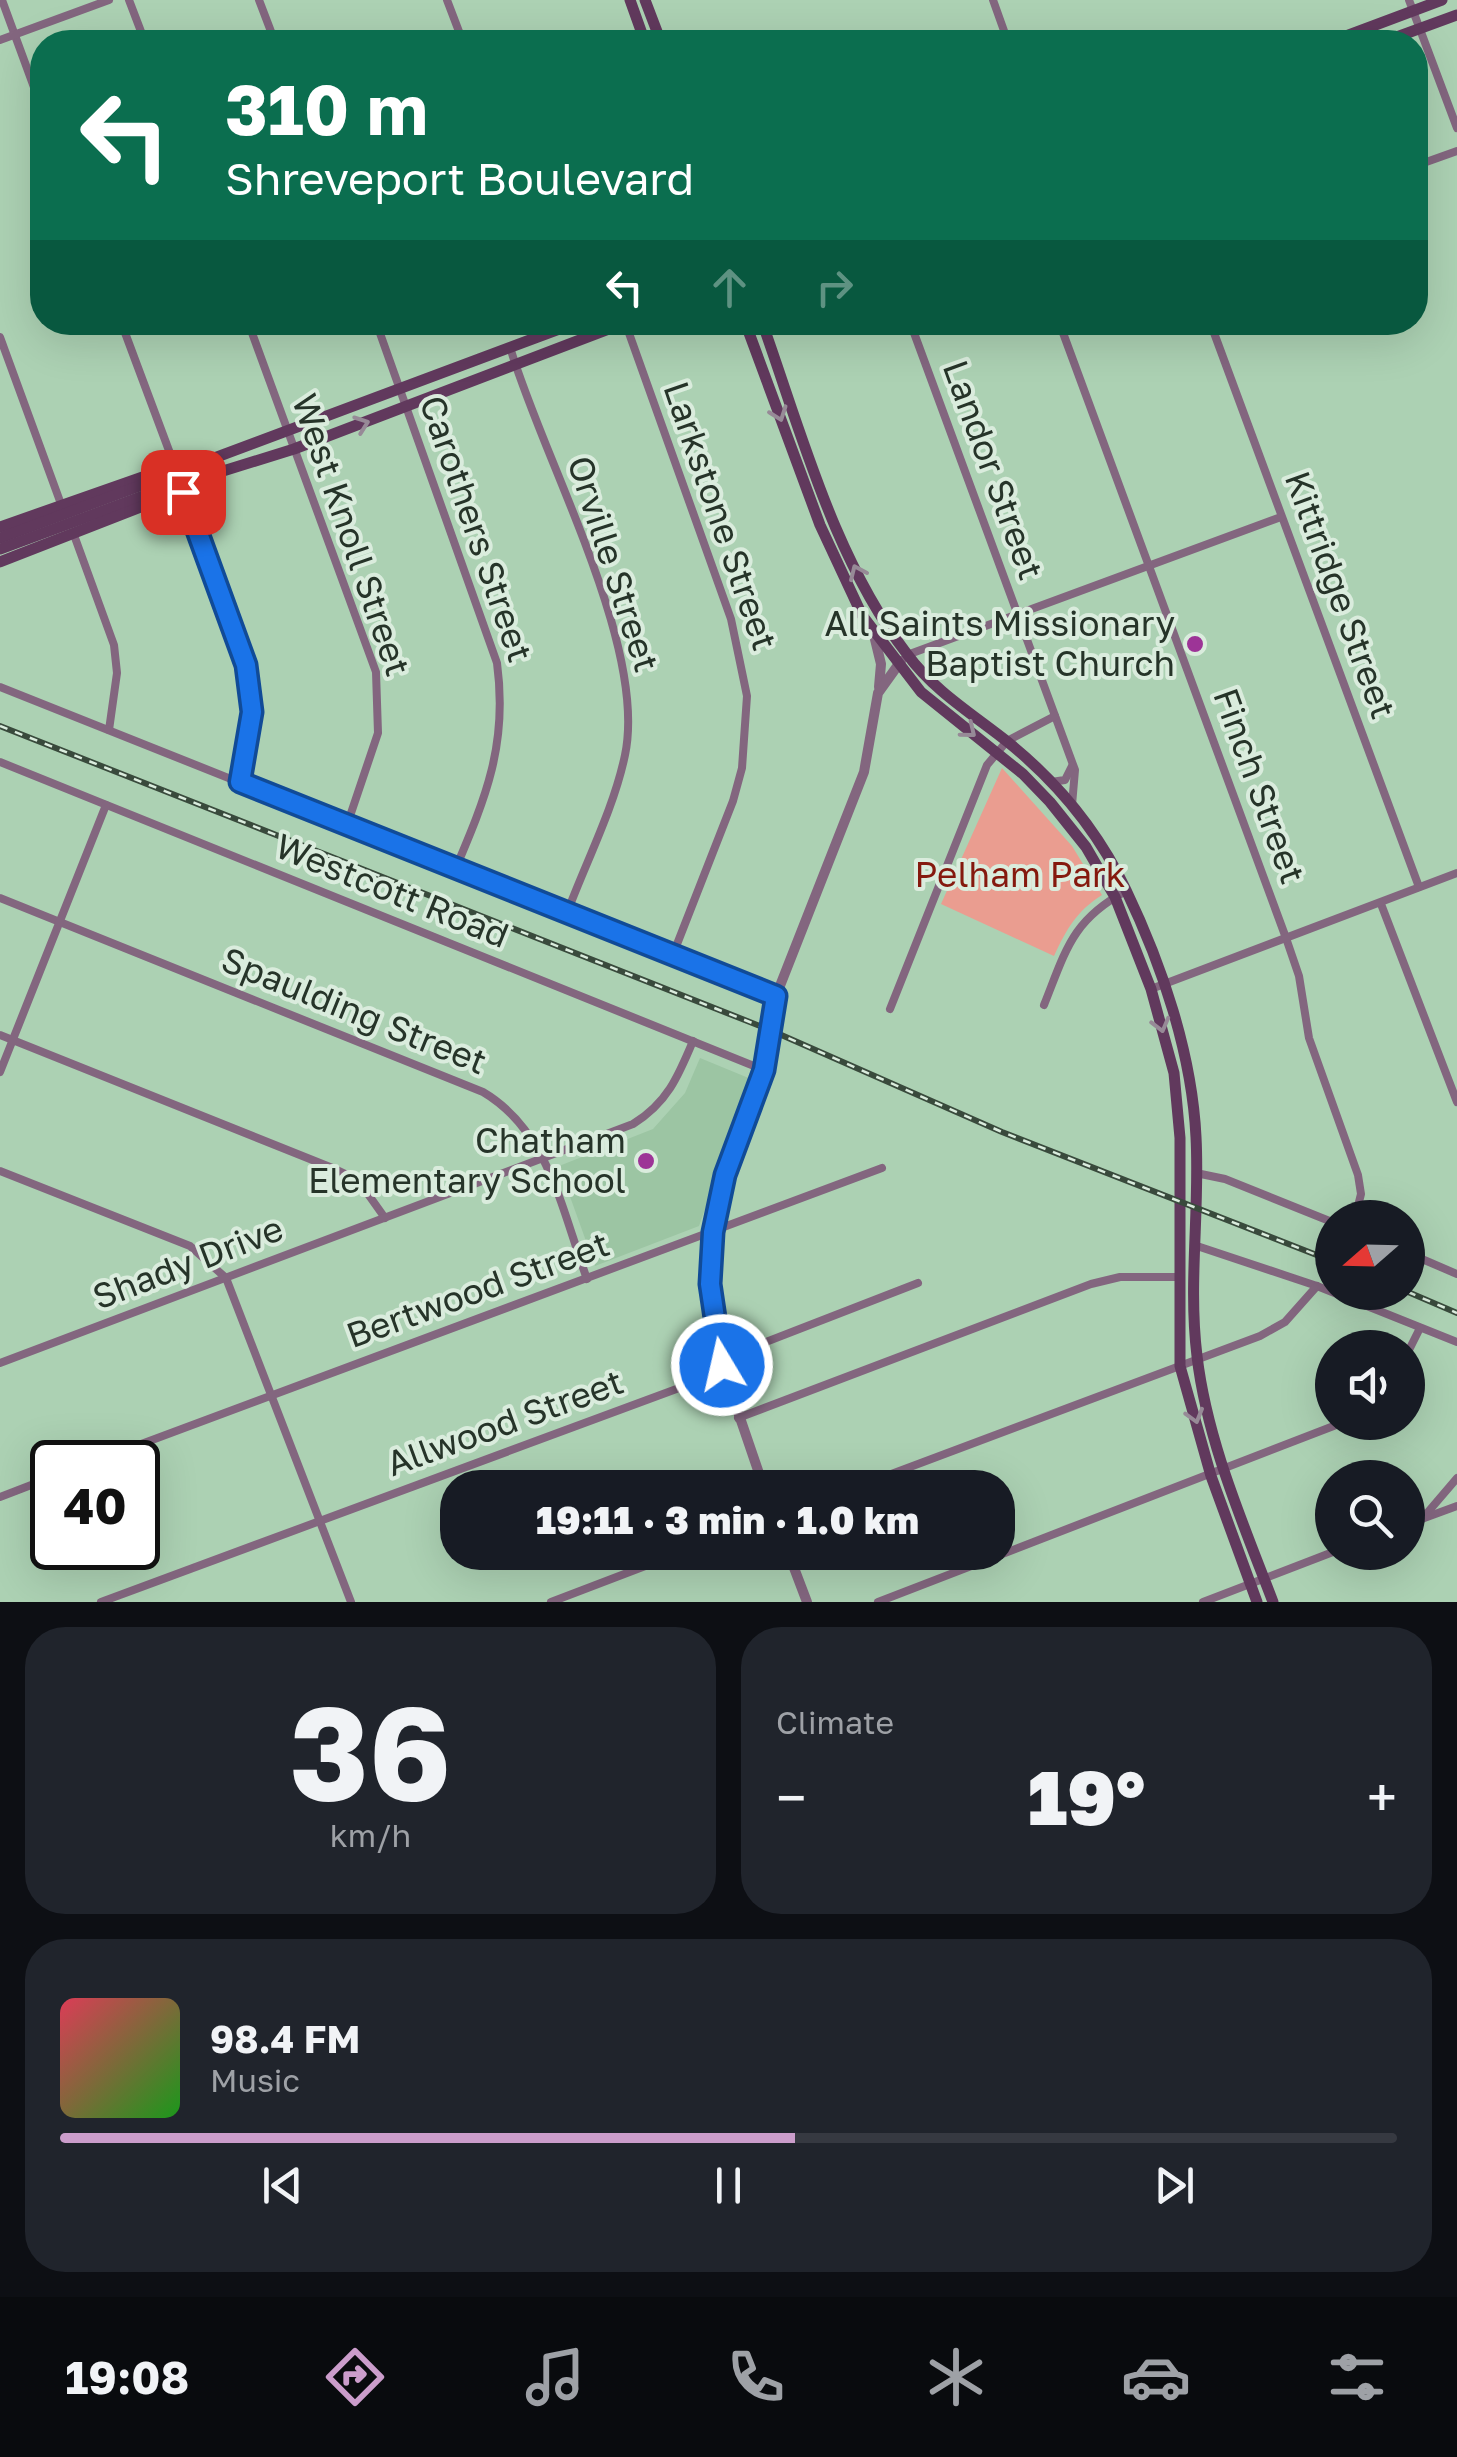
<!DOCTYPE html>
<html lang="en">
<head>
<meta charset="utf-8">
<style>
  body { margin:0; font-family:"Golos Text",sans-serif; background:#20242c; color:#f1f3f6; height:100vh; display:flex; flex-direction:column; font-size:38px; white-space:nowrap }
  * { box-sizing:border-box; margin:0 }
  p { font-size:32px; color:#9ea1a6 }
  .icon { flex:none; width:55px; height:55px; fill:none; stroke:currentColor; stroke-width:2; stroke-linecap:round; stroke-linejoin:round }
  .map { position:relative; height:1602px; overflow:hidden }
  .details { display:flex; flex-direction:column; gap:25px; padding:25px; background:#0d0f14; flex:1 }
  .details>* { flex:none }
  .top-card { position:absolute; left:30px; top:30px; width:1398px; height:305px; border-radius:40px; box-shadow:0 10px 40px #0002; background:#0b6e4f; color:#fff; overflow:hidden }
  .needle { width:65px; rotate:250deg }
  .fabs { position:absolute; left:1315px; top:1200px; display:grid; gap:20px }
  .fabs a { display:grid; place-items:center; width:110px; height:110px; border-radius:50%; background:#171b24; box-shadow:0 10px 40px #0002; font-size:50px }
  .speed { position:absolute; left:30px; top:1440px; display:flex; gap:20px; font-size:50px; font-weight:700; text-align:center }
  .speed>* { display:grid; place-content:center; width:130px; height:130px; border-radius:50%; background:#171b24; box-shadow:0 10px 40px #0002; line-height:1 }
  .speed .limit { border:5px solid #111; border-radius:15px; background:#fff; color:#111 }
  .pin { position:absolute; display:grid; place-items:center; width:85px; height:85px; color:#fff; margin:-42px; border-radius:20px; box-shadow:0 5px 15px #0006 }
  .me { position:absolute; width:110px; margin:-55px; rotate:351deg; stroke-linejoin:round; filter:drop-shadow(0 0 8px #0008) }
  .turn { display:flex; align-items:center; gap:35px; height:210px; padding:0 30px; font-size:45px }
  .turn .icon { width:130px; height:130px; stroke-width:2.5 }
  .turn b { display:block; font-size:70px; line-height:85px }
  .lanes { display:flex; align-items:center; height:95px; padding:0 30px; background:#0003; justify-content:center; gap:50px; direction:ltr }
  .lanes .off { opacity:.35 }
  .big { font-size:75px; font-weight:800; line-height:1.1 }
  .details .tile { flex:1; display:flex; flex-direction:column; justify-content:center; gap:15px; min-width:0; padding:0 35px; border-radius:40px; background:#20242c }
  .details .dial { align-items:center; gap:0 }
  .dial b { font-size:130px; line-height:1 }
  .song { display:flex; align-items:center; gap:30px }
  .cover { width:120px; height:120px; border-radius:15px; background:linear-gradient(135deg,hsl(350 70% 55%),hsl(120 70% 35%)) }
  .played { height:10px; border-radius:5px; background:linear-gradient(90deg,#cb9dcb 55%,#363941 55%) }
  .keys { display:flex; justify-content:space-around; direction:ltr }
  .heat { display:flex; justify-content:space-between; align-items:center; font-size:55px; direction:ltr }
  .details .tiles { flex:1; display:grid; gap:25px; grid-template-columns:1fr 1fr }
  .tile:last-child { grid-column:span 2 }
  .trip { position:absolute; left:440px; top:1470px; width:575px; height:100px; border-radius:40px; background:#171b24; box-shadow:0 10px 40px #0002; font-weight:800; line-height:100px; text-align:center }
  .menu { display:flex; height:160px; justify-content:space-around; align-items:center; background:#090b0e; color:#9ea1a6 }
  .menu .icon { width:70px; height:70px }
  .menu .current { color:#cb9dcb }
  .menu b { font-size:45px; color:#f1f3f6 }
  .map>svg:first-child { display:block }
  .built { fill:#9cc5a3 }
  .green { fill:#ea9d90 }
  .lines { fill:none; stroke-linecap:round; stroke-linejoin:round }
  .minor { stroke:#83667f; stroke-width:8 }
  .tertiary { stroke:#83667f; stroke-width:10 }
  .secondary { stroke:#61395d; stroke-width:11 }
  .rail-casing { stroke:#394a3c; stroke-width:6 }
  .rail { stroke:#daecdd; stroke-width:2.5; stroke-dasharray:8; stroke-linecap:butt }
  .oneway { stroke:#978a97 }
  .route-casing { stroke:#114b97; stroke-width:25 }
  .route { stroke:#1a73e8; stroke-width:18 }
  .poi-dot { fill:#9d3497; stroke:#daecdd; stroke-width:4 }
  .labels { text-anchor:middle; stroke-width:8; stroke-linejoin:round; paint-order:stroke }
  .street-label { font-size:35px; fill:#263429; stroke:#daecdd }
  .poi-label { font-size:35px; fill:#263429; stroke:#daecdd; text-anchor:end }
  .park-label { font-size:35px; fill:#85190e; stroke:#daecdd }
</style>
</head>
<body>
<div class="map">
<svg width="1457" height="1602" viewBox="0 0 1457 1602">
  <rect width="100%" height="100%" fill="#acd1b3"/>
  <polygon class="built" points="700,1058 751,1079 699,1226 595,1266 559,1166 653,1129 685,1093"/>
  <path class="green" d="M 1002,768 L 1072,846 L 1102,895 C 1077,911 1067,928 1054,956 L 941,904 Z"/>
  <g class="lines">
    <g class="minor">
      <polyline points="2,0 42,109"/>
      <polyline points="129,0 145,42"/>
      <polyline points="259,0 275,42"/>
      <polyline points="447,0 463,42"/>
      <polyline points="993,0 1008,42"/>
      <polyline points="1409,0 1457,128"/>
      <polyline points="0,40 109,0"/>
      <polyline points="1415,166 1457,151"/>
      <polyline points="121,322 174,464"/>
      <polyline points="248,322 376,672 378,733 347,825"/>
      <path d="M 376,322 L 497,663 C 508,744 486,797 455,870"/>
      <polyline points="625,322 731,619 747,696 742,768 733,801 672,957"/>
      <polyline points="910,322 1075,770 1072,805"/>
      <polyline points="1059,322 1286,938 1299,976 1309,1038 1358,1175 1361,1194 1355,1218"/>
      <polyline points="1210,322 1419,887"/>
      <polyline points="0,337 61,504"/>
      <path d="M 510,347 C 542,457 648,646 625,755 C 614,808 586,862 567,913"/>
      <polyline points="183,492 238,637 251,689 241,782"/>
      <polyline points="74,535 114,645 117,673 109,730"/>
      <polyline points="907,655 1281,517"/>
      <polyline points="0,687 776,996"/>
      <polyline points="0,762 764,1070"/>
      <polyline points="1051,782 1065,780 1072,766"/>
      <path d="M 0,898 L 483,1092 C 549,1131 562,1211 587,1279"/>
      <polyline points="1381,904 1457,1102"/>
      <polyline points="1151,989 1457,873"/>
      <path d="M 1044,1005 C 1066,950 1072,920 1126,891"/>
      <polyline points="890,1009 987,765 1007,741 1055,716"/>
      <polyline points="0,1035 335,1169 358,1180 385,1218"/>
      <polyline points="0,1072 106,805"/>
      <polyline points="0,1171 190,1246 226,1278 351,1602"/>
      <polyline points="1196,1173 1225,1179 1332,1222"/>
      <polyline points="1194,1245 1317,1286 1457,1342"/>
      <polyline points="1408,1253 1457,1274"/>
      <polyline points="1408,1352 1420,1328"/>
      <path d="M 0,1363 L 633,1124 C 667,1103 678,1077 693,1041"/>
      <polyline points="738,1418 1091,1284 1120,1277 1178,1277"/>
      <polyline points="93,1462 882,1168"/>
      <polyline points="854,1488 1260,1336 1285,1322 1317,1286"/>
      <polyline points="0,1497 52,1477"/>
      <polyline points="1422,1519 1457,1478"/>
      <polyline points="1408,1524 1457,1506"/>
      <polyline points="101,1602 717,1374 727,1357 918,1283"/>
      <polyline points="551,1602 682,1552"/>
      <polyline points="878,1602 1344,1422"/>
      <polyline points="1203,1602 1333,1552"/>
    </g>
    <g class="tertiary">
      <polyline points="873,631 881,664 879,687"/>
      <polyline points="764,1488 722,1365 710,1284 713,1232 725,1175 764,1070 776,996 864,772 878,693 901,661"/>
      <polyline points="788,1552 807,1602"/>
    </g>
    <g class="secondary">
      <polyline points="630,0 645,42"/>
      <polyline points="645,0 661,42"/>
      <polyline points="1330,42 1442,0"/>
      <polyline points="1383,42 1457,15"/>
      <polyline points="745,322 820,525 862,615 921,692 1023,774 1050,802 1086,847 1115,897 1151,989 1174,1073 1180,1138 1180,1366 1211,1476 1257,1602"/>
      <path d="M 762,322 C 802,434 834,559 907,654 C 934,691 974,715 1009,743 C 1058,783 1099,833 1126,890 C 1162,965 1192,1054 1196,1137 C 1200,1210 1188,1283 1197,1356 C 1207,1441 1243,1523 1273,1602"/>
      <polyline points="0,527 194,459"/>
      <polyline points="0,538 578,322"/>
      <polyline points="0,549 146,495 294,449 627,322"/>
      <polyline points="0,562 197,485"/>
    </g>
    <g class="rail-casing">
      <g id="rail">
        <polyline points="0,726 770,1030 1002,1132 1332,1261"/>
        <polyline points="1408,1292 1457,1313"/>
      </g>
    </g>
    <use href="#rail" class="rail"/>
  </g>
  <defs><path id="oneway-chevron" d="M-2-3.5L2.5 0L-2 3.5" fill="none" stroke-width="1.6" stroke-linecap="round" stroke-linejoin="round" transform="scale(2.5)"/></defs>
  <g class="oneway">
    <use href="#oneway-chevron" transform="translate(779 414) rotate(70)"/>
    <use href="#oneway-chevron" transform="translate(362 424) rotate(-20)"/>
    <use href="#oneway-chevron" transform="translate(857 572) rotate(-114)"/>
    <use href="#oneway-chevron" transform="translate(969 731) rotate(39)"/>
    <use href="#oneway-chevron" transform="translate(1161 1025) rotate(75)"/>
    <use href="#oneway-chevron" transform="translate(1195 1416) rotate(74)"/>
  </g>
  <g class="lines">
    <g class="route-casing">
      <polyline id="route" points="183,492 246,665 252,712 240,782 776,996 764,1070 725,1175 713,1232 710,1284 722,1365"/>
    </g>
    <use href="#route" class="route"/>
  </g>
  <g class="poi-dot">
    <circle cx="1195" cy="644" r="10"/>
    <circle cx="646" cy="1161" r="10"/>
  </g>
  <g class="labels">
    <g class="street-label">
      <text transform="translate(993 470) rotate(70)" y="12">Landor Street</text>
      <text transform="translate(720 516) rotate(71)" y="12">Larkstone Street</text>
      <text transform="translate(476 529) rotate(71)" y="12">Carothers Street</text>
      <text transform="translate(351 535) rotate(71)" y="12">West Knoll Street</text>
      <text transform="translate(613 564) rotate(72)" y="12">Orville Street</text>
      <text transform="translate(1340 595) rotate(70)" y="12">Kittridge Street</text>
      <text transform="translate(1259 786) rotate(70)" y="12">Finch Street</text>
      <text transform="translate(392 891) rotate(22)" y="12">Westcott Road</text>
      <text transform="translate(354 1011) rotate(22)" y="12">Spaulding Street</text>
      <text transform="translate(188 1263) rotate(-21)" y="12">Shady Drive</text>
      <text transform="translate(478 1290) rotate(-20)" y="12">Bertwood Street</text>
      <text transform="translate(505 1423) rotate(-20)" y="12">Allwood Street</text>
    </g>
    <g class="poi-label">
      <text x="1175" y="636">All Saints Missionary<tspan x="1175" dy="40">Baptist Church</tspan></text>
      <text x="626" y="1153">Chatham<tspan x="626" dy="40">Elementary School</tspan></text>
    </g>
    <g class="park-label">
      <text x="1020" y="887">Pelham Park</text>
    </g>
  </g>
</svg>
<div class="fabs">
<a><svg class="needle" viewBox="-14 -14 28 28"><path d="M0-13l5 13h-10z" fill="#e53935"/><path d="M0 13l5-13h-10z" fill="#9ea1a6"/></svg></a>
<a><svg class="icon" aria-label="sound" viewBox="0 0 24 24"><path d="M4 9h4l5-4v14l-5-4H4zM17 9q2 3 0 6"/></svg></a>
<a><svg class="icon" aria-label="search" viewBox="0 0 24 24"><circle cx="10" cy="10" r="6"/><path d="M15 15l6 6"/></svg></a>
</div>
<div class="speed"><div class="limit">40</div></div>
<div class="pin" style="left:183px;top:492px;background:#d93025"><svg class="icon" aria-label="arrive" viewBox="0 0 24 24"><path d="M6 21V4h12l-3 4 3 4H6"/></svg></div>
<svg class="me" style="left:722px;top:1365px" viewBox="-20 -20 40 40"><circle r="17" fill="#1a73e8" stroke="#fff" stroke-width="3"/><path d="M0-11L8 9 0 5-8 9z" fill="#fff"/></svg>
<div class="trip">19:11 · 3 min · 1.0 km</div>
<div class="top-card">
<div class="turn"><svg class="icon" aria-label="left" viewBox="0 0 24 24"><path d="M17 20v-9H6M10 6l-5 5 5 5"/></svg><div><b>310 m</b>Shreveport Boulevard</div></div>
<div class="lanes"><svg class="icon" aria-label="left" viewBox="0 0 24 24"><path d="M17 20v-9H6M10 6l-5 5 5 5"/></svg><svg class="icon off" aria-label="ahead" viewBox="0 0 24 24"><path d="M12 20V5M6 11l6-6 6 6"/></svg><svg class="icon off" aria-label="right" viewBox="0 0 24 24"><path d="M7 20v-9h11M14 6l5 5-5 5"/></svg></div>
</div>
</div>
<section class="details">
<div class="tiles">
<div class="tile dial"><b>36</b><p>km/h</p></div>
<div class="tile"><p>Climate</p>
<div class="heat"><a>−</a><b class="big">19°</b><a>+</a></div>
</div>
<div class="tile">
<div class="song"><i class="cover"></i><div><b>98.4 FM</b><p>Music</p></div></div>
<div class="played"></div>
<div class="keys"><svg class="icon" aria-label="previous" viewBox="0 0 24 24"><path d="M18 5L8 12l10 7zM5 5v14"/></svg><svg class="icon" aria-label="pause" viewBox="0 0 24 24"><path d="M8 5v14M16 5v14"/></svg><svg class="icon" aria-label="next" viewBox="0 0 24 24"><path d="M6 5l10 7-10 7zM19 5v14"/></svg></div>
</div>
</div>
</section>
<nav class="menu">
<b>19:08</b>
<svg class="icon current" aria-label="directions" viewBox="0 0 24 24"><path d="M12 3l9 9-9 9-9-9zM9 14v-3h6M13 9l2 2-2 2"/></svg>
<svg class="icon" aria-label="music" viewBox="0 0 24 24"><path d="M9 18V5l10-2v13"/><circle cx="6" cy="18" r="3"/><circle cx="16" cy="16" r="3"/></svg>
<svg class="icon" aria-label="phone" viewBox="0 0 24 24"><path d="M5 4h4l2 5-3 2q2 4 5 5l2-3 5 2v4C11 20 4 13 5 4z"/></svg>
<svg class="icon" aria-label="climate" viewBox="0 0 24 24"><path d="M12 3v18M4 7l16 10M4 17L20 7"/></svg>
<svg class="icon" aria-label="car" viewBox="0 0 24 24"><path d="M5 17H2v-5l4-1 3-4h7l3 4 3 1v5h-3M9 17h6M6 11h13"/><circle cx="7" cy="17" r="2"/><circle cx="17" cy="17" r="2"/></svg>
<svg class="icon" aria-label="filters" viewBox="0 0 24 24"><path d="M4 7h16M4 17h16"/><circle cx="9" cy="7" r="2"/><circle cx="15" cy="17" r="2"/></svg>
</nav>
</body>
</html>
